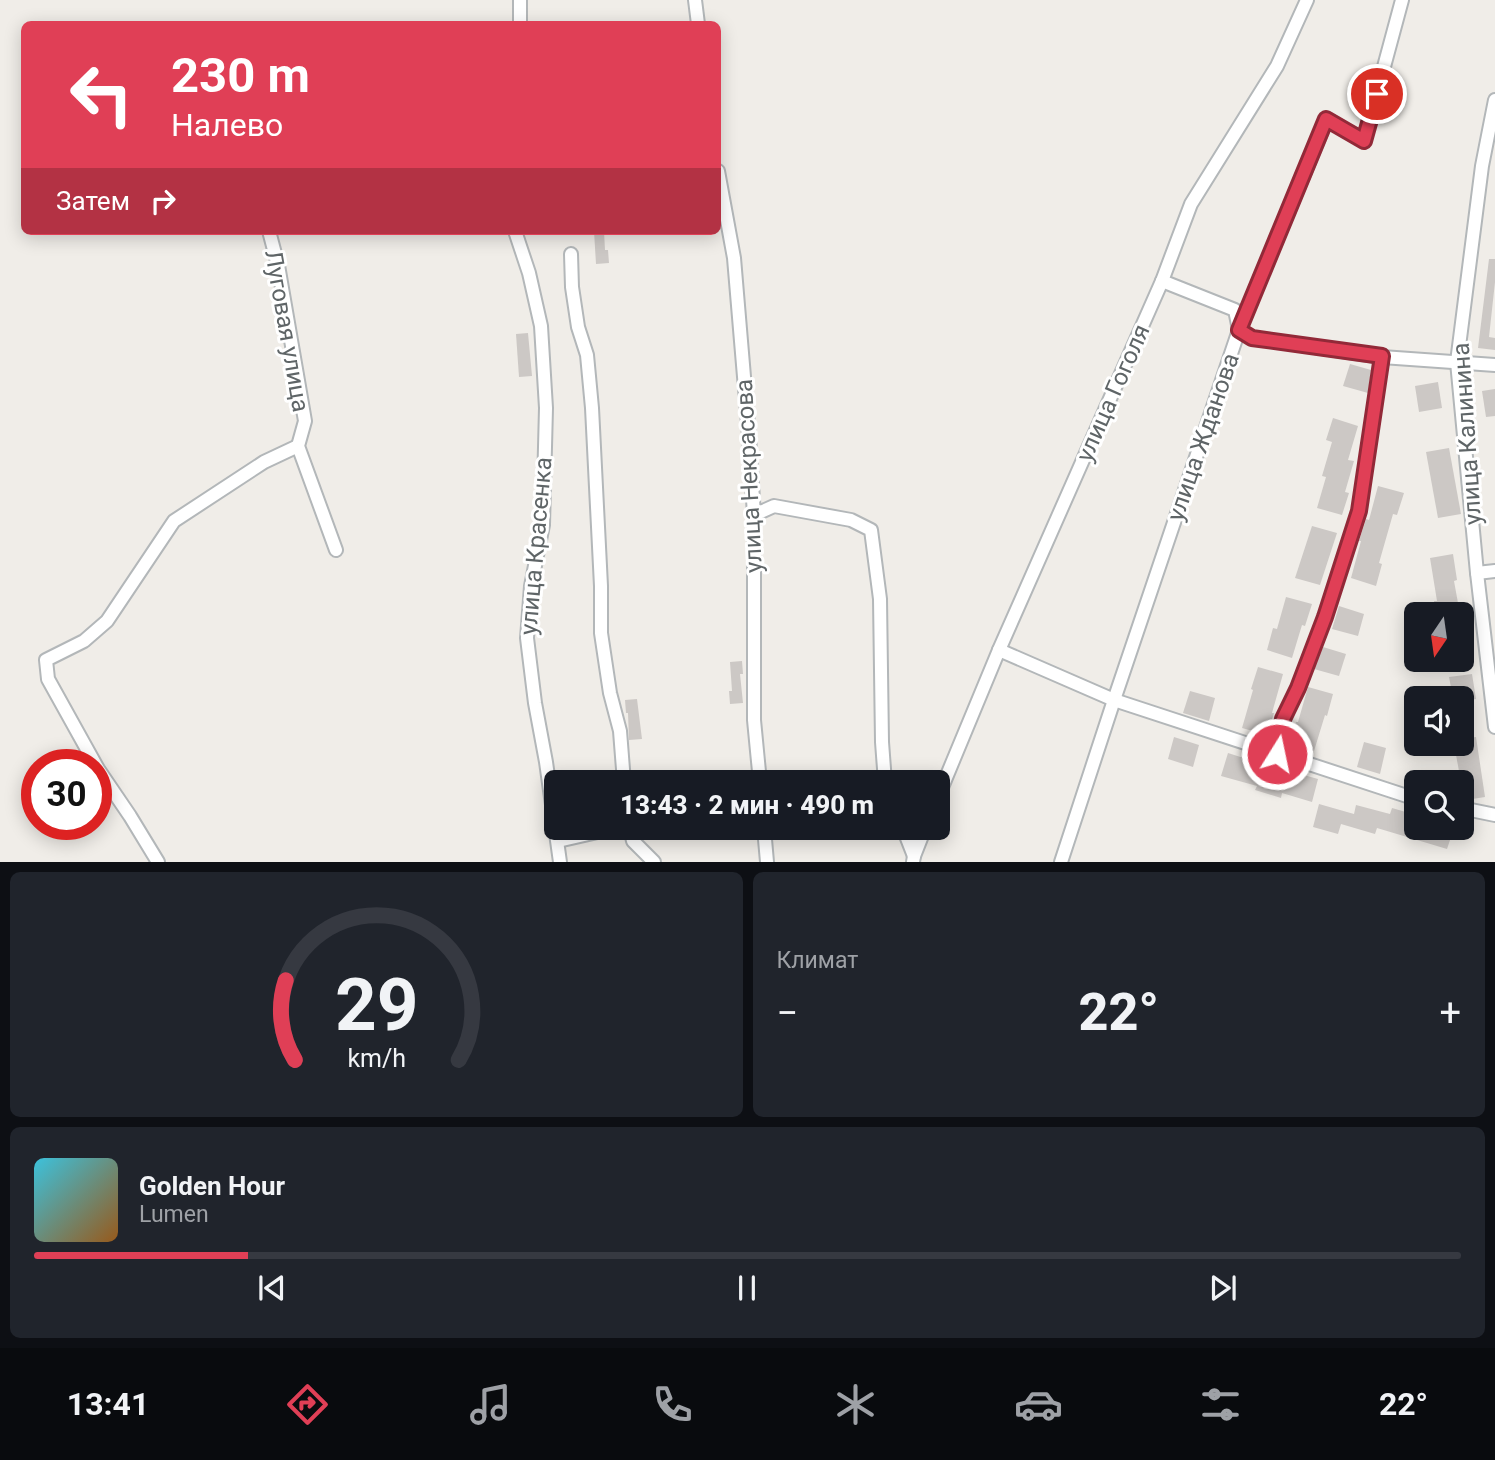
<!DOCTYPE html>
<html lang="ru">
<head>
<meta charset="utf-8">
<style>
  body { margin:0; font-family:Roboto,sans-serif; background:#20242c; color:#f1f3f6; height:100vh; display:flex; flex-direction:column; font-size:26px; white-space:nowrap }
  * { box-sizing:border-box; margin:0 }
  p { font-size:23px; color:#9ea1a6 }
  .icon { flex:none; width:38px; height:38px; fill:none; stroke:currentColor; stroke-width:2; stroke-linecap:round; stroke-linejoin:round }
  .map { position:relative; height:862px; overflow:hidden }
  .panel { display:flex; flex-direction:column; gap:10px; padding:10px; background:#0d0f14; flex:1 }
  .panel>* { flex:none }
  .hud { position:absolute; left:21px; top:21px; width:700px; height:214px; border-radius:10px; box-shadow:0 4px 18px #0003; background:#e03f56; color:#fff; overflow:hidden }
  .needle { width:46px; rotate:193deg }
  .buttons { position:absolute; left:1404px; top:602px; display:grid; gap:14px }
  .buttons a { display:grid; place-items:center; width:70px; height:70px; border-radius:10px; background:#171b24; box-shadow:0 4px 18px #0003; font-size:35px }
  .speed { position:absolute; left:21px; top:749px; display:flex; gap:14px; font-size:35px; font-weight:700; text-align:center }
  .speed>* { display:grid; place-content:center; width:91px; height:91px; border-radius:50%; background:#171b24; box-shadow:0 4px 18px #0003; line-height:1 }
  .speed .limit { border:10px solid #d22; background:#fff; color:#111 }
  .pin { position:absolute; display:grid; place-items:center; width:60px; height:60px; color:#fff; margin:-30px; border:4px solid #fff; border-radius:50%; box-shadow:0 2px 7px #0007 }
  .me { position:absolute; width:77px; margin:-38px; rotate:10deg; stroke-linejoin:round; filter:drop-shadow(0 0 5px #0008) }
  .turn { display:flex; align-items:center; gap:24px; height:147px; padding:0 35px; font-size:32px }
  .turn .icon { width:91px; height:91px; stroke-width:2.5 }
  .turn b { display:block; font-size:49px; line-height:60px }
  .then { display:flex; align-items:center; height:66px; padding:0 35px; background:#0003; gap:14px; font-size:26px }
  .big { font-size:52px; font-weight:800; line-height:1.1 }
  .panel .widget { flex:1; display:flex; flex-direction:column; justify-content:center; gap:10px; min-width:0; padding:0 24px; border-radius:10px; background:#20242c }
  .panel .dial { align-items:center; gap:0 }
  .dial svg { height:182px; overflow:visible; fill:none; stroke:#363941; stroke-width:7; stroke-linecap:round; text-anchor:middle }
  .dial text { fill:#f1f3f6; stroke:none }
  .song { display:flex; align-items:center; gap:21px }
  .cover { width:84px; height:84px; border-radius:10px; background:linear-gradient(135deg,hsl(190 70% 55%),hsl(30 70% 35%)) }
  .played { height:7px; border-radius:4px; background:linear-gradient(90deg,#e03f56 15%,#363941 15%) }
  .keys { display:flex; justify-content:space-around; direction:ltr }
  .heat { display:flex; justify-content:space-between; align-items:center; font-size:38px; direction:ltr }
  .panel .tiles { flex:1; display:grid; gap:10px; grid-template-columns:1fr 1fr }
  .widget:last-child { grid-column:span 2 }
  .trip { position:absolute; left:544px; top:770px; width:406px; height:70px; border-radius:10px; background:#171b24; box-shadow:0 4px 18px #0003; font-weight:800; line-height:70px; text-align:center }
  .dock { display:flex; height:112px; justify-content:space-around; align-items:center; background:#090b0e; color:#9ea1a6 }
  .dock .icon { width:49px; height:49px }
  .dock .current { color:#e03f56 }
  .dock b { font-size:32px; color:#f1f3f6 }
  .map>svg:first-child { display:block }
  .building { fill:#ccc8c5 }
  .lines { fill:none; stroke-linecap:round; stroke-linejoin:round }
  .minor-casing { stroke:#b3b7b9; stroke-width:16 }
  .minor { stroke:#fff; stroke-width:12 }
  .route-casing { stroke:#922938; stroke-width:18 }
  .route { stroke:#e03f56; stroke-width:12 }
  .labels { text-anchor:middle; stroke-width:6; stroke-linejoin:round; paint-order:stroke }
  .street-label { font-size:24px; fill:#5f6567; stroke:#fff }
</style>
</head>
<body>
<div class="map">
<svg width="1495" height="862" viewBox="0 0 1495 862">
  <rect width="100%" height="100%" fill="#f0ede8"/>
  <g class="building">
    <polygon points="594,231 604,231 605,250 608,250 609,263 596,264"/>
    <polygon points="1489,259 1495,259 1495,282 1489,337 1495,338 1495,350 1478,348"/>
    <polygon points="528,333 532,376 519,377 516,334"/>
    <polygon points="1350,364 1371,370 1368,393 1343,386"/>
    <polygon points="1438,382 1442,408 1419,412 1415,386"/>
    <polygon points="1495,389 1495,416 1486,417 1482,391"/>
    <polygon points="1333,418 1358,426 1348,460 1354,461 1345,492 1349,493 1342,515 1317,508 1326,477 1322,476 1332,442 1326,440"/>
    <polygon points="1449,448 1461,514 1438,518 1426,452"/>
    <polygon points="1378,486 1404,493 1397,515 1393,514 1379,563 1382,564 1376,586 1351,578 1361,541 1359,541 1366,519 1369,520"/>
    <polygon points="1312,526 1337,533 1320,585 1295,578"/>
    <polygon points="1453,554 1457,580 1454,581 1460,614 1436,614 1434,601 1437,601 1430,558"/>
    <polygon points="1286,597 1312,604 1305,626 1302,625 1292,658 1267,650 1273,628 1277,629"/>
    <polygon points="1339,606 1364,614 1358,636 1332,629"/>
    <polygon points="1323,647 1346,654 1339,676 1314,669"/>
    <polygon points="742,661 743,674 740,674 743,703 730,704 729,691 732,691 730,662"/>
    <polygon points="1258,667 1283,674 1272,713 1274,713 1267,735 1242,728 1253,690 1251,689"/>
    <polygon points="1472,674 1476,699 1461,702 1461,698 1453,698 1449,677"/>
    <polygon points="1308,687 1333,694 1327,716 1325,715 1314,751 1289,744 1296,722 1298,722"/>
    <polygon points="1190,691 1215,698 1209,721 1183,713"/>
    <polygon points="637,699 642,739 629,740 628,713 626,713 625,700"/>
    <polygon points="1174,737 1199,745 1193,767 1168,759"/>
    <polygon points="1476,737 1485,797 1466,800 1462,799 1461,782 1454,744 1461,744 1461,739"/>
    <polygon points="1364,742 1386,748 1380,774 1357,767"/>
    <polygon points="1228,753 1253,761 1252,765 1292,777 1293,772 1318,779 1312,802 1282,793 1281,798 1255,790 1257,786 1221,776"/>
    <polygon points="1319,804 1354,814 1356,805 1390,814 1392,808 1416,815 1416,828 1454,828 1447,849 1377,828 1375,834 1341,824 1338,834 1313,827"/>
  </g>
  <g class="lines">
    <g class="minor-casing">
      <g id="minor">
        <polyline points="520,0 520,24"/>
        <polyline points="695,0 698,24"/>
        <polyline points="1495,100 1482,166 1457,362 1477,573 1495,727"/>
        <polyline points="718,171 734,258 749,436 754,515 754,720 760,782"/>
        <polyline points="269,231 278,265 305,421 298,446 336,550"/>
        <polyline points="515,231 529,273 541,326 546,408 543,525 531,586 527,638 535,703 546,762 560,862"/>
        <polyline points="571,254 572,287 578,327 587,355 592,408 601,586 601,633 610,693 620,731 624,782"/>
        <polyline points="1162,281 1235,310 1239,330 1253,338 1382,357 1495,365"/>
        <polyline points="754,515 774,506 851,520 871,530 880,599 882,742 885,782"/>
        <polyline points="1477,573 1495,571"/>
        <polyline points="999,650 1114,700 1416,799"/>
        <polyline points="1277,754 1283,719 1298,688 1325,617 1359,511 1382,357"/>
        <polyline points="938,797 999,650 1162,281 1191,204 1277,66 1307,0"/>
        <polyline points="1461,808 1495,815"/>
        <polyline points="630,828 633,841 654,862"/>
        <polyline points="764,828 767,862"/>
        <polyline points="903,828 914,856"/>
        <polyline points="558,841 615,828"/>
        <polyline points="158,862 130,816 98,769 48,679 46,660 84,641 107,621 174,521 264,462 298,446"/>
        <polyline points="913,862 914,856 925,828"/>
        <polyline points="1061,862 1114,700 1239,330 1327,119 1364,141 1402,0"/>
      </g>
    </g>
    <use href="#minor" class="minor"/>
  </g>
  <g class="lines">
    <g class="route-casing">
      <polyline id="route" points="1277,754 1283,719 1298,688 1325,617 1359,511 1382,356 1252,338 1239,330 1326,119 1364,141 1377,94"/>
    </g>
    <use href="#route" class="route"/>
  </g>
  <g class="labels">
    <g class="street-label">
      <text transform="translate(287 331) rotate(80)" y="8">Луговая улица</text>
      <text transform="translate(1113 393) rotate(-66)" y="8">улица Гоголя</text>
      <text transform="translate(1467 434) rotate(-94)" y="8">улица Калинина</text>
      <text transform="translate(1203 437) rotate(-71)" y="8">улица Жданова</text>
      <text transform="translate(749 476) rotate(-93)" y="8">улица Некрасова</text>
      <text transform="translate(536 546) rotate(-85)" y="8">улица Красенка</text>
    </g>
  </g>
</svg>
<div class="buttons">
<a><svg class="needle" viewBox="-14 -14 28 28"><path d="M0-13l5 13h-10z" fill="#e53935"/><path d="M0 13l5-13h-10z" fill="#9ea1a6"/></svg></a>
<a><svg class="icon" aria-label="sound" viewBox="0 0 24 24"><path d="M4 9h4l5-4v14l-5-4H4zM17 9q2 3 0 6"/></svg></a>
<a><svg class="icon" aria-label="search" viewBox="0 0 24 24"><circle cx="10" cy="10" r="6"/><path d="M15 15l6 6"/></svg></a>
</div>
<div class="speed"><div class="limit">30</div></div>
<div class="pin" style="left:1377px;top:94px;background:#d93025"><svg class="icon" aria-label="arrive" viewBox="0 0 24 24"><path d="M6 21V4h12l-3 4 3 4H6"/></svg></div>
<svg class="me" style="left:1277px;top:754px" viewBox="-20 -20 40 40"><circle r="17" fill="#e03f56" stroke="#fff" stroke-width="3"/><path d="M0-11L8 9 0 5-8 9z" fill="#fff"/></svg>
<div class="trip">13:43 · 2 мин · 490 m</div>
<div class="hud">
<div class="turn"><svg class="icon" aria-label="left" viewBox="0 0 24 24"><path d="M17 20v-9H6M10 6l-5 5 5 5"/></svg><div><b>230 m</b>Налево</div></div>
<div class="then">Затем<svg class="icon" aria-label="right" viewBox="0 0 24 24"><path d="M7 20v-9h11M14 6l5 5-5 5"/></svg></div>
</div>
</div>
<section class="panel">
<div class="tiles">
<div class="widget dial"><svg viewBox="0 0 100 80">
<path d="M14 69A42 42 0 1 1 86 69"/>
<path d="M14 69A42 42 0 0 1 10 34" stroke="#e03f56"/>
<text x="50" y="56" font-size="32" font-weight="700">29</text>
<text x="50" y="72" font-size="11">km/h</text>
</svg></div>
<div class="widget"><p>Климат</p>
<div class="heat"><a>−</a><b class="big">22°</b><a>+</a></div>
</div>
<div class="widget">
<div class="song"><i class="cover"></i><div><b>Golden Hour</b><p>Lumen</p></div></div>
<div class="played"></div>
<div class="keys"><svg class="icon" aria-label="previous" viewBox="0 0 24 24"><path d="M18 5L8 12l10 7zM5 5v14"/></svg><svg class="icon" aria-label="pause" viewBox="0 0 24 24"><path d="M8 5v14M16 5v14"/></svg><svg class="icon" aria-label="next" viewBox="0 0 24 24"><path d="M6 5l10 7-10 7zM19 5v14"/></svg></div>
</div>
</div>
</section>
<nav class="dock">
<b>13:41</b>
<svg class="icon current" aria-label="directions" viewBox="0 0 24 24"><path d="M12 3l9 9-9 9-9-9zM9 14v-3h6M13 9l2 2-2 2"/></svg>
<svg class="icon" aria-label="music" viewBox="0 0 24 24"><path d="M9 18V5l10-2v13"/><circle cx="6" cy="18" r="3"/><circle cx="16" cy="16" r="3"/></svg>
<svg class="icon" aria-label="phone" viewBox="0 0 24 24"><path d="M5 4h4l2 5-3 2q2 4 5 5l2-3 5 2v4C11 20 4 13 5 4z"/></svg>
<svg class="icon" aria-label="climate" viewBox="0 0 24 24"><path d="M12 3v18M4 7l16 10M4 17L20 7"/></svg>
<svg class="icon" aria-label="car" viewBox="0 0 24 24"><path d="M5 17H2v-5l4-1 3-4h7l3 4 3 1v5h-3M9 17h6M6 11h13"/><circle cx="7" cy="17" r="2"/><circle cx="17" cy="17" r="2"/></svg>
<svg class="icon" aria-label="filters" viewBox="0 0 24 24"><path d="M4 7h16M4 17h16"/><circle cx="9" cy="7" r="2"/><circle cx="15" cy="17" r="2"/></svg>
<b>22°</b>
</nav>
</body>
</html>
